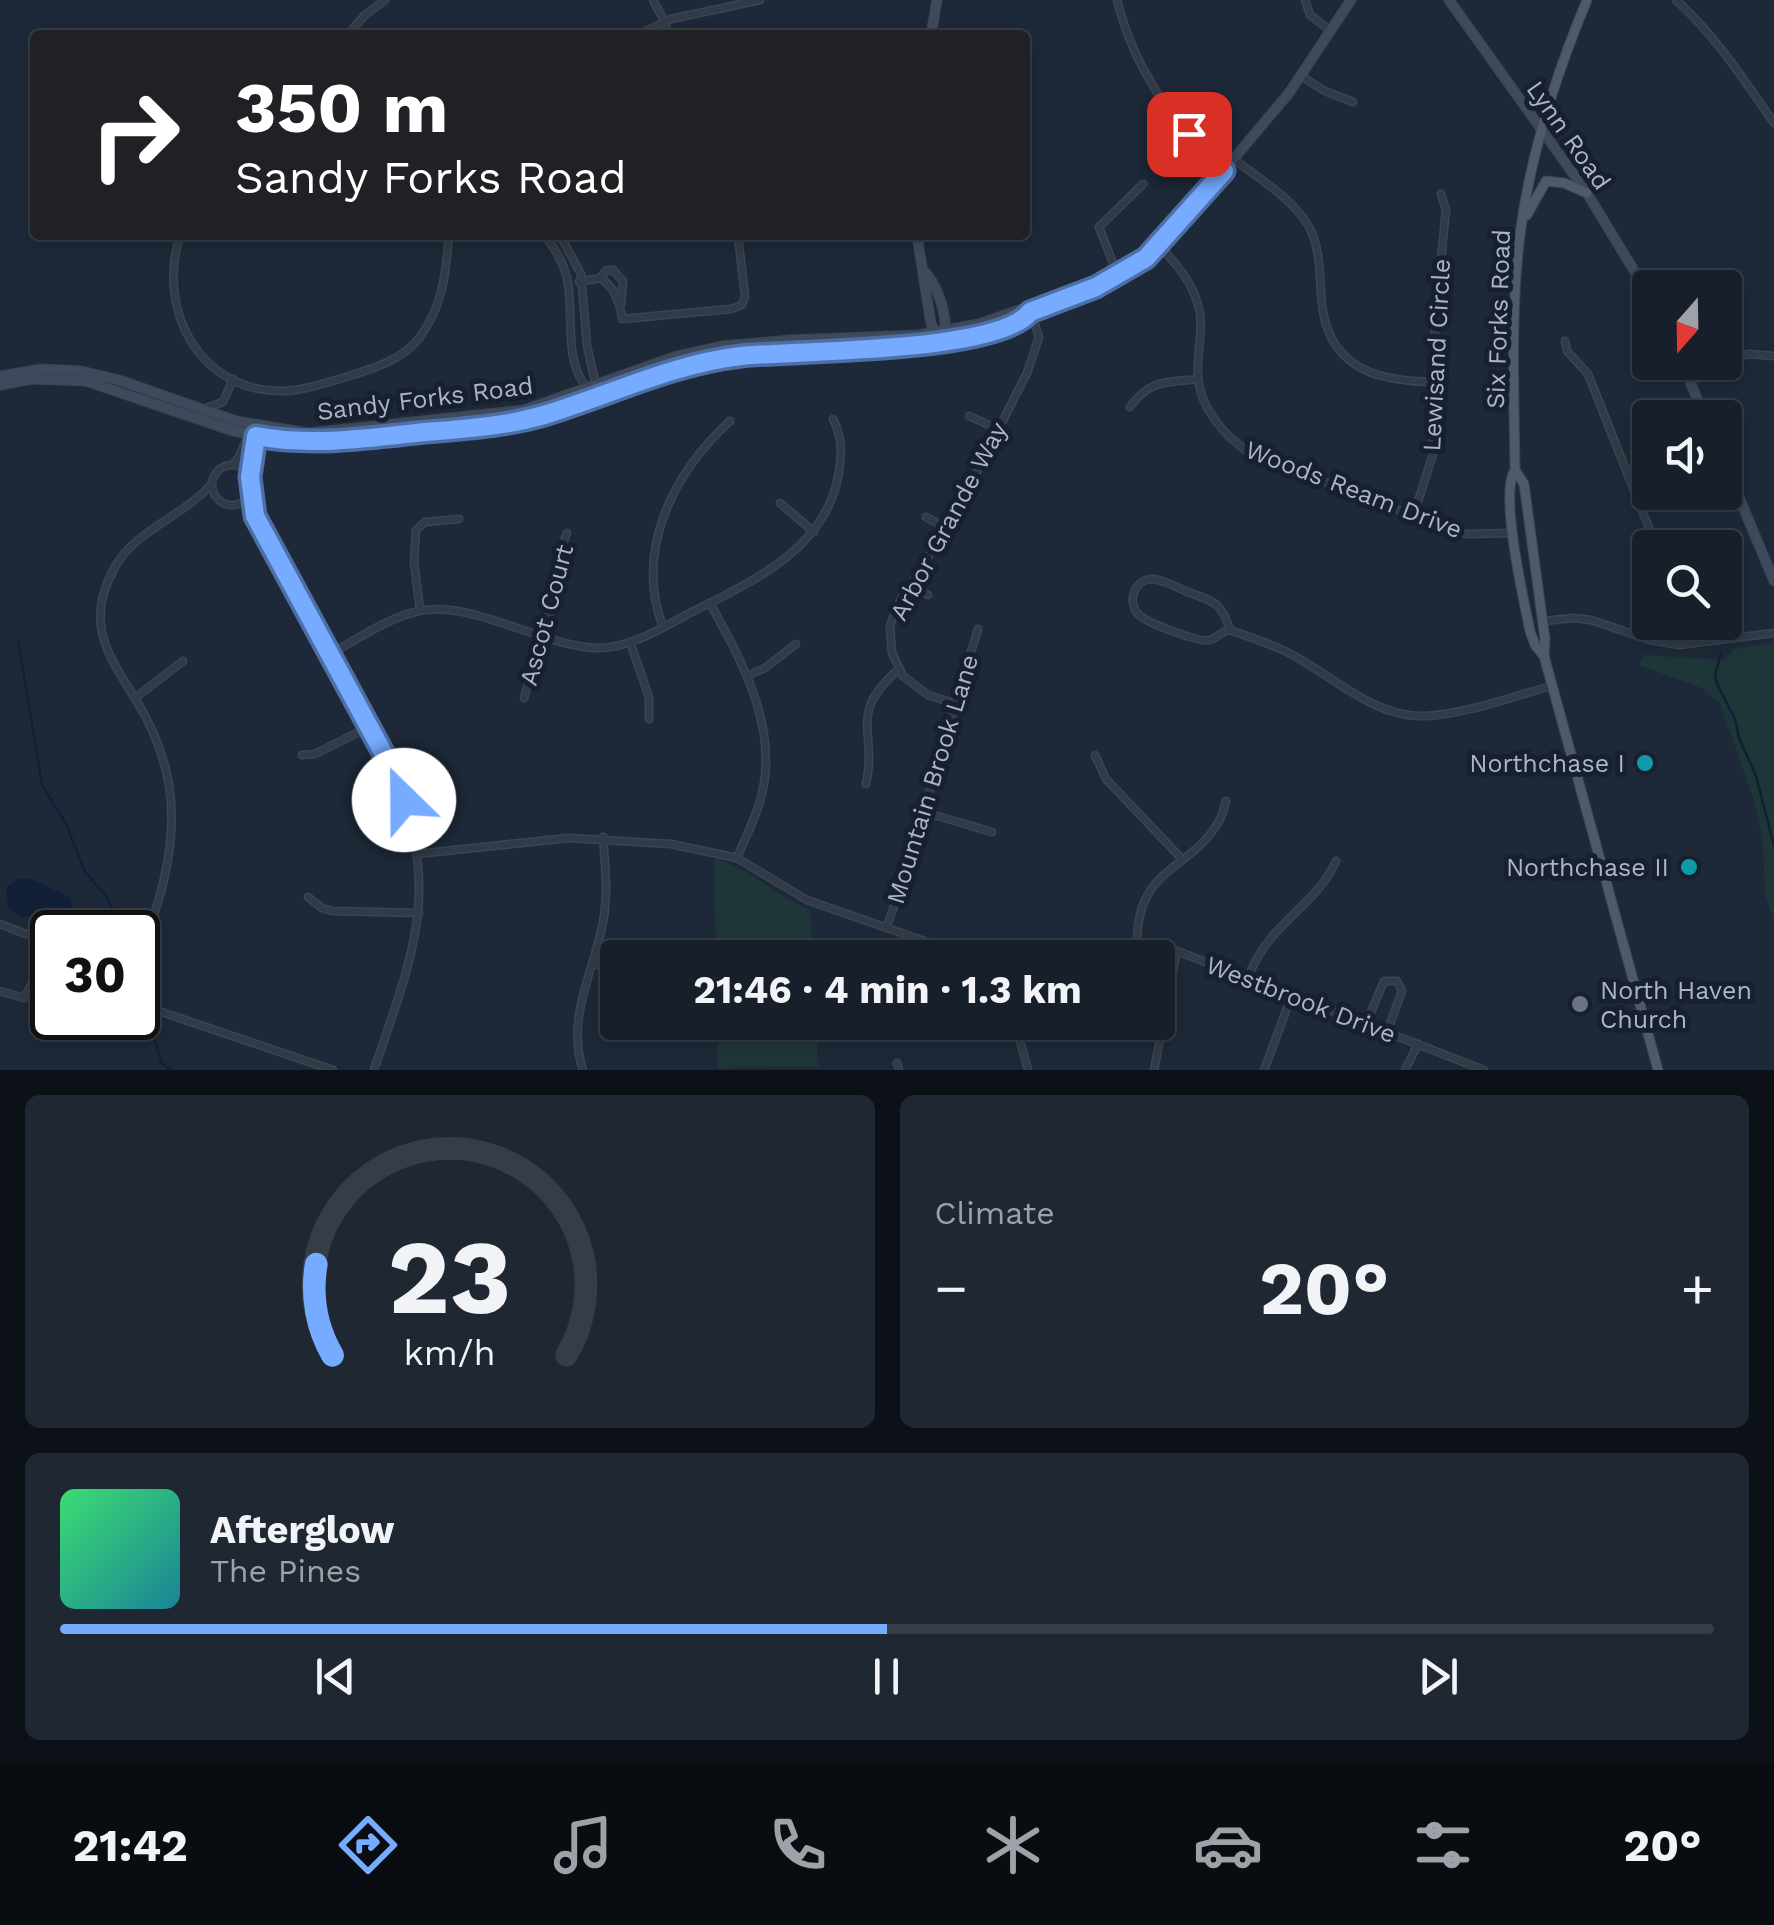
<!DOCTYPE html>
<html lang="en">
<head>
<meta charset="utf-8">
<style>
  body { margin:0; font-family:"Work Sans",sans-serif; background:#1f2732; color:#f1f3f6; height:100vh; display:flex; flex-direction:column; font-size:38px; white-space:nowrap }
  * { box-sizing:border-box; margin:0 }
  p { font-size:32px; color:#9ea2a8 }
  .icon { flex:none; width:55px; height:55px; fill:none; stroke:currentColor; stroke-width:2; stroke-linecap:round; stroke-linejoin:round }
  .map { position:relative; height:1070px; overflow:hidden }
  .panel { display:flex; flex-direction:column; gap:25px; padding:25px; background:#0c1117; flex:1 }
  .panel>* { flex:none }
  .hud { position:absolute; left:30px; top:30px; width:1000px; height:210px; border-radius:10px; box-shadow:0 5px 15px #0003,0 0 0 2px #353d47; background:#202124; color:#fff; overflow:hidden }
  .needle { width:65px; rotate:200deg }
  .buttons { position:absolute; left:1632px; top:270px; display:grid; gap:20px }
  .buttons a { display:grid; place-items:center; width:110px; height:110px; border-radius:10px; background:#161f2a; box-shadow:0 5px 15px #0003,0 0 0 2px #353d47; font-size:50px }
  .speed { position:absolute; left:30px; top:910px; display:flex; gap:20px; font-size:50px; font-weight:700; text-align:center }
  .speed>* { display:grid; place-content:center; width:130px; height:130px; border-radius:50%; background:#161f2a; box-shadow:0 5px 15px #0003,0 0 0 2px #353d47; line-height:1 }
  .speed .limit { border:5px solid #111; border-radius:15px; background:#fff; color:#111 }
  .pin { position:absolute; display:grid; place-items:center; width:85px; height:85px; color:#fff; margin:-42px; border-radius:20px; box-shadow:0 5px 15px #0006 }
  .me { position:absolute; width:110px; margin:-55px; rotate:337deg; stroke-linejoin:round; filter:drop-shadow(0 0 8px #0008) }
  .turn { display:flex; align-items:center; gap:35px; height:210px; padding:0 40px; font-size:45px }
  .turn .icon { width:130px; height:130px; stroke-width:2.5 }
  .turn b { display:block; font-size:70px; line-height:85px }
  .big { font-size:75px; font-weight:700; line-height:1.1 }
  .panel .card { flex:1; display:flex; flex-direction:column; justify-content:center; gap:15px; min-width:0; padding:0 35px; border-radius:15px; background:#1f2732 }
  .panel .dial { align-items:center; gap:0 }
  .dial svg { height:260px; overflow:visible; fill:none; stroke:#353d47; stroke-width:7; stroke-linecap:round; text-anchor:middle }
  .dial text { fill:#f1f3f6; stroke:none }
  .song { display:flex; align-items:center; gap:30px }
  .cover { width:120px; height:120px; border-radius:15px; background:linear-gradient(135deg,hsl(140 70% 55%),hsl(190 70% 35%)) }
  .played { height:10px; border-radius:5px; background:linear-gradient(90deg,#76abff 50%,#353d47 50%) }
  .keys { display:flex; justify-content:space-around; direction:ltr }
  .heat { display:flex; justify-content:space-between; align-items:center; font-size:55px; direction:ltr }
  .panel .tiles { flex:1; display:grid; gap:25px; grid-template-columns:1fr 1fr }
  .card:last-child { grid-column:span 2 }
  .trip { position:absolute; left:600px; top:940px; width:575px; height:100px; border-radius:10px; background:#161f2a; box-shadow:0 5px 15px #0003,0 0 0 2px #353d47; font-weight:700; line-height:100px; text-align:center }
  .tabs { display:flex; height:160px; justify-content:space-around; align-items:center; background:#090c11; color:#9ea2a8 }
  .tabs .icon { width:70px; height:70px }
  .tabs .current { color:#76abff }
  .tabs b { font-size:45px; color:#f1f3f6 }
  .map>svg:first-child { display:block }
  .green { fill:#1f3639 }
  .water { fill:#112036 }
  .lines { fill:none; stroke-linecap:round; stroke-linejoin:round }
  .stream { stroke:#112036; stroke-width:2.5 }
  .street-casing { stroke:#3a4452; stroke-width:9 }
  .secondary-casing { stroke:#3a4452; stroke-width:11 }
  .primary-casing { stroke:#3a4452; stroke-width:11 }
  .street { stroke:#313b48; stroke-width:6 }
  .secondary { stroke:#3e495c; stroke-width:9 }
  .primary { stroke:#4e5969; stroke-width:9 }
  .route-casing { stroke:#4d6fa6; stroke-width:25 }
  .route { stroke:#76abff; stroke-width:18 }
  .culture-dot { fill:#0f9aa8; stroke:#17202c; stroke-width:4 }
  .worship-dot { fill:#6b7280; stroke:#17202c; stroke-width:4 }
  .labels { text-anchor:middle; stroke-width:10; stroke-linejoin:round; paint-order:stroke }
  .street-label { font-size:25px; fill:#aab5c6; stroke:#17202c }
  .poi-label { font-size:25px; fill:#aab5c6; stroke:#17202c; text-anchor:end }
</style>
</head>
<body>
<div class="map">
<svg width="1774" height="1070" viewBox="0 0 1774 1070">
  <rect width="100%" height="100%" fill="#1d2938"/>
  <g class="green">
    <polygon points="1774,643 1774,920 1765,896 1763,847 1756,807 1720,703 1702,688 1639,665 1645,655 1725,660 1733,649"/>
    <path d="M 714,858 C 755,871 773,894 810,910 L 813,957 L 716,957 Z"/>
    <polygon points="717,1023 816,1023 818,1067 718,1068"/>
  </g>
  <polygon class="water" points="17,879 31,879 70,897 73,912 63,929 48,927 45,922 52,922 52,917 42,914 21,917 8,908 6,888"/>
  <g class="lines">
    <g class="stream">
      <polyline points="18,640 42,785 66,824 85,872 107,897 123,932"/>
      <polyline points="1721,653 1715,675 1718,686 1735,719 1739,738 1756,776 1774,846"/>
      <polyline points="139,973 140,976"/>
      <polyline points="142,987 145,1000"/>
      <polyline points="148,1013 161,1062 170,1070"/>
    </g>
    <g class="street-casing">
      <g id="street">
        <polyline points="653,0 665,22 668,35"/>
        <path d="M 1117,0 C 1134,69 1173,123 1224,171"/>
        <polyline points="1305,0 1310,15 1331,31"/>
        <path d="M 1676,0 C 1715,35 1744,80 1774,123"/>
        <polyline points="347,35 365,15 385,0"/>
        <polyline points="638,35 671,19 760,0"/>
        <polyline points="1301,76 1325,91 1353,102"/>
        <path d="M 1234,159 C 1260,180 1298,201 1312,233 C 1323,260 1318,290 1324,317 C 1337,373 1385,381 1433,382"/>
        <path d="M 180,235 C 156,311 200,394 286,391 C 306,390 328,382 346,377 C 372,369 403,360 420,337 C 443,306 446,272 449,235"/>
        <path d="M 544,235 C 555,248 563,261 567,278 C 575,313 562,361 588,389"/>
        <polyline points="560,235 581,274 587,346 596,386"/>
        <path d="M 1160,246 C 1178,266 1195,285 1200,313 C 1203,335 1196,356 1198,377 C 1200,408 1225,437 1250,453 L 1448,529 L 1468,534 L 1512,533"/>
        <polyline points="1118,276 1099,227 1143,184"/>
        <path d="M 600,278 C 614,286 620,303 622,319 L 731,309 L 742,305 L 745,296 L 738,235"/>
        <polyline points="579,282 600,278 607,270 613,270 623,281 621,304"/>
        <polyline points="1565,341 1567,351 1588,374 1657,548"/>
        <polyline points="1725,358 1750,354 1774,356"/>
        <polyline points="1689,379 1704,377 1731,365 1733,359"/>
        <polyline points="1690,379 1713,362"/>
        <path d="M 1130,407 C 1150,379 1165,383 1198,379"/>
        <polyline points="206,408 223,402 233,379"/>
        <polyline points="969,416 998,429"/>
        <polyline points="233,464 239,457 250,431"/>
        <circle cx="232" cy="485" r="20"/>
        <polyline points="251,474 255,432"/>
        <polyline points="1629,479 1650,470"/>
        <path d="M 251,492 L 255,517 L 386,758 C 445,883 415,949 374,1070"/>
        <polyline points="780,503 814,532"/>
        <polyline points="1414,514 1433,454 1435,319 1446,210 1441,194"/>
        <polyline points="926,517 946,528"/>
        <polyline points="911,585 928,595"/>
        <path d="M 710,603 C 742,662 781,730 760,801 C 755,820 744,840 737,858"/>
        <polyline points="420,610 414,562 416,530 425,522 459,519"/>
        <polyline points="1543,621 1574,618 1591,620 1650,640 1679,645 1774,633"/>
        <path d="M 663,627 C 634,551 673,473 730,421"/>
        <path d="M 1230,630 C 1221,602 1215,602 1188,592 C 1178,588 1162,579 1152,579 C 1134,580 1127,601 1138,614 C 1145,622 1199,643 1210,640 C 1218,638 1221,631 1230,630 C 1249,637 1269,643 1287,652 C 1331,674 1373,718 1425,716 C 1463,715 1514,696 1552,686"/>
        <polyline points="1642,636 1650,618"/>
        <polyline points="630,642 649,697 649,719"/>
        <path d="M 330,654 C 358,639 387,618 419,611 C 472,600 542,646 596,648 C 628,649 660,629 688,614 C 749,583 824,551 838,477 C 842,455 843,439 833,419"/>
        <polyline points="749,675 765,668 796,644"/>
        <polyline points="135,698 183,661"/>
        <polyline points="524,698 548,620 559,554 567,533"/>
        <polyline points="956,704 928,695 903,676 892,653 890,626 897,606 959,507 1027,373 1039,337 1031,313"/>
        <polyline points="302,755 315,754 369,727"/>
        <polyline points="1095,755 1106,779 1181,858"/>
        <path d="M 866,784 C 878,730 846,715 899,669"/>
        <polyline points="924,812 992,832"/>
        <polyline points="417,854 568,838 671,844 737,858 807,900 950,950 1009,957 1137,943 1177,951 1484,1070"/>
        <polyline points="308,897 322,908 332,911 419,913"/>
        <polyline points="0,924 39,939 44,948 34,979 24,998 0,991"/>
        <polyline points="886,928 900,890 978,629"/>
        <path d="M 1137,943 C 1137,867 1188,872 1218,823 C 1222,817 1224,808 1226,801"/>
        <path d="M 138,963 C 158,906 179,847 169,785 C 164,755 152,726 136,700 C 107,653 84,622 115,567 C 136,529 185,516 212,483"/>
        <polyline points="593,963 618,971"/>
        <path d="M 1248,978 C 1269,921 1315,908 1336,861"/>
        <polyline points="138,1004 333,1070"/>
        <polyline points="1015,1022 1028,1070"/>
        <polyline points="1366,1024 1384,981 1397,981 1402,991 1387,1032"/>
        <polyline points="897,1063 899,1070"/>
        <path d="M 583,1070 C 565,1016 596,969 604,916 C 608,891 605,863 603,837"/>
        <polyline points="1154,1070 1177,951"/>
        <polyline points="1264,1070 1292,995"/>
        <polyline points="1405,1070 1418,1044"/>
      </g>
    </g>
    <g class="secondary-casing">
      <g id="secondary">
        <polyline points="1449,0 1587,193 1650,297"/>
        <polyline points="931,35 937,0"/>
        <polyline points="917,235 931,324 937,336"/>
        <path d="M 925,272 C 938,286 947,315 945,334"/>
        <polyline points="1682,362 1705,418"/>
        <polyline points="0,376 42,369 81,371 119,380 236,421 309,433 524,410 677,356 722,346 790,340 919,335 979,324 1019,310 1030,312"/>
        <polyline points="0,385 32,379 86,381 233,431 289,441 333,441 523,421 692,364 729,357 908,346 987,333 1118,276 1160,246 1289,93 1351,0"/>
        <polyline points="1725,464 1774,581"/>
      </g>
    </g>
    <g class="primary-casing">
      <g id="primary">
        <polyline points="1527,215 1546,181 1564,183 1587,193"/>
        <polyline points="1515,470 1524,484 1545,639 1544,656 1658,1070"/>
        <path d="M 1544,656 L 1535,645 L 1530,631 C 1524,601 1499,493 1515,470 C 1514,389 1510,308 1521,227 C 1532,149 1557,72 1587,0"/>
      </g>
    </g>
    <use href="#street" class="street"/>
    <use href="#secondary" class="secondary"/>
    <use href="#primary" class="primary"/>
  </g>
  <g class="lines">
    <g class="route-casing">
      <path id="route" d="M 404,800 L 386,758 L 255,516 L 250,477 L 256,436 C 309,446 363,439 416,433 C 459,429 503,427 544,415 C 610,395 672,364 741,356 C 797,350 999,353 1030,312 L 1096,287 L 1146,258 L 1224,171 L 1189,134"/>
    </g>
    <use href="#route" class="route"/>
  </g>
  <g class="culture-dot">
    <circle cx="1645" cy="763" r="10"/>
    <circle cx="1689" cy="867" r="10"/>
  </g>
  <circle class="worship-dot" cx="1580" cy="1004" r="10"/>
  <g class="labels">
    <g class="street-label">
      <text transform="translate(1569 135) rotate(55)" y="9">Lynn Road</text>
      <text transform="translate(1498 319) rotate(-88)" y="9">Six Forks Road</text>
      <text transform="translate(1436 355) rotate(-87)" y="9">Lewisand Circle</text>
      <text transform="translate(425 398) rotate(-7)" y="9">Sandy Forks Road</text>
      <text transform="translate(1354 489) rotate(21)" y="9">Woods Ream Drive</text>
      <text transform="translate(948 521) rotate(-62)" y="9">Arbor Grande Way</text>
      <text transform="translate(546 615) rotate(-75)" y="9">Ascot Court</text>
      <text transform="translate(932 779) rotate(-73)" y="9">Mountain Brook Lane</text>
      <text transform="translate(1301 999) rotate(21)" y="9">Westbrook Drive</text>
    </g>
    <g class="poi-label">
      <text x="1625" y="772">Northchase I</text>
      <text x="1669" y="876">Northchase II</text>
      <text x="1600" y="999" text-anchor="start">North Haven<tspan x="1600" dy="29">Church</tspan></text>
    </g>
  </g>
</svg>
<div class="buttons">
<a><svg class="needle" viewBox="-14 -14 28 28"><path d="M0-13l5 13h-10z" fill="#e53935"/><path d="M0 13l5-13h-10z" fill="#9ea2a8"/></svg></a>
<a><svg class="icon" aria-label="sound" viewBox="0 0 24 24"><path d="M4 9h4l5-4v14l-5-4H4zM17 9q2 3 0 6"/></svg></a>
<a><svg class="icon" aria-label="search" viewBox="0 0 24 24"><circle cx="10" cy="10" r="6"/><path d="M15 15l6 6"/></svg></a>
</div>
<div class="speed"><div class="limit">30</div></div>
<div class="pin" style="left:1189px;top:134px;background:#d93025"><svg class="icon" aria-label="arrive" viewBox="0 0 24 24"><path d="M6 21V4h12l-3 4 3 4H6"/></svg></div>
<svg class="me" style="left:404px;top:800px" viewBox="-20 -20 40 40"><circle r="19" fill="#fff"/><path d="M0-13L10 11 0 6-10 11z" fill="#76abff"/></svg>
<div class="trip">21:46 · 4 min · 1.3 km</div>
<div class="hud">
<div class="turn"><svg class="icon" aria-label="right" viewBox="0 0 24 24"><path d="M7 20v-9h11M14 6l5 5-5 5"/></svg><div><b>350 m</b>Sandy Forks Road</div></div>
</div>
</div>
<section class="panel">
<div class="tiles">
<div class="card dial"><svg viewBox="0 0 100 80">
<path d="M14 69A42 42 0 1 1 86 69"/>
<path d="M14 69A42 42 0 0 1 9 41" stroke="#76abff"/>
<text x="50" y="56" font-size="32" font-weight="700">23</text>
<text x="50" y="72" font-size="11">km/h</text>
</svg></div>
<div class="card"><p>Climate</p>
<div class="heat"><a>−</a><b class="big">20°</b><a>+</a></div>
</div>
<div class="card">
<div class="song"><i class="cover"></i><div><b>Afterglow</b><p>The Pines</p></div></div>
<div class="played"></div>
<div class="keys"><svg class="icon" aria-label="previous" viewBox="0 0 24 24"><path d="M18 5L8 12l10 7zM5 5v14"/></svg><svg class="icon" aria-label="pause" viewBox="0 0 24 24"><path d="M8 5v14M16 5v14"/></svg><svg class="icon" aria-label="next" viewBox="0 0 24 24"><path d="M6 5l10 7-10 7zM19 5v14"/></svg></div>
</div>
</div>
</section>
<nav class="tabs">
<b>21:42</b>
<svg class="icon current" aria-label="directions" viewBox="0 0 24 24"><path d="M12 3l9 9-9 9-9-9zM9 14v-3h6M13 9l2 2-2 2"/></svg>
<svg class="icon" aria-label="music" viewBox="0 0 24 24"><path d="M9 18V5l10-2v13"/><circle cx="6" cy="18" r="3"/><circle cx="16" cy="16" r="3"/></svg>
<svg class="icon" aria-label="phone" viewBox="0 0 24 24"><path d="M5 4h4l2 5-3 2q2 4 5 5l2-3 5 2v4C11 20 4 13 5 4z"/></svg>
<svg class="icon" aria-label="climate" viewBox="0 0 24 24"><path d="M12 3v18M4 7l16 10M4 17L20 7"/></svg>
<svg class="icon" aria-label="car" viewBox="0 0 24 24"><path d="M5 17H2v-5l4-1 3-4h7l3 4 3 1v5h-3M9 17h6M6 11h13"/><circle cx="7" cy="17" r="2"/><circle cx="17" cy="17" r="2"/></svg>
<svg class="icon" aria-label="filters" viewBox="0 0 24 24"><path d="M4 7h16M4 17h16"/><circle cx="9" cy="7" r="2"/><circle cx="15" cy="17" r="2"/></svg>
<b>20°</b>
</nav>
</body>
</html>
